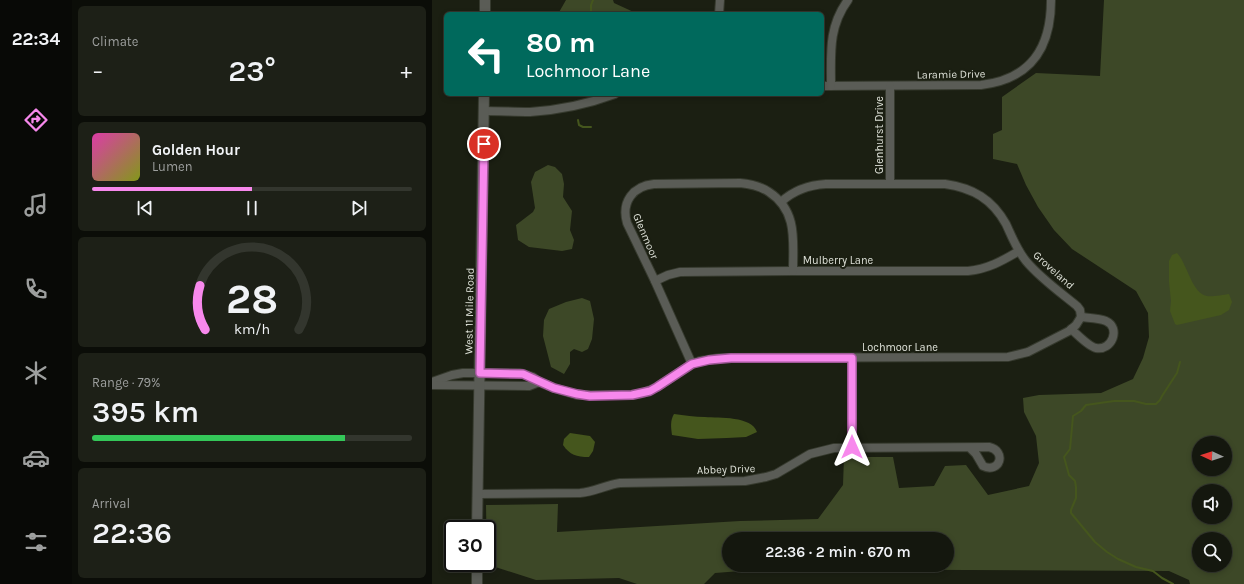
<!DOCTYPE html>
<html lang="en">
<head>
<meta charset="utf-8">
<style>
  body { margin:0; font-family:Karla,sans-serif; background:#1d2017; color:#f1f3f6; height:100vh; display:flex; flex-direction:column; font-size:15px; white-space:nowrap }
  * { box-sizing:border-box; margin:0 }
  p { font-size:13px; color:#9d9f9e }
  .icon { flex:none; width:22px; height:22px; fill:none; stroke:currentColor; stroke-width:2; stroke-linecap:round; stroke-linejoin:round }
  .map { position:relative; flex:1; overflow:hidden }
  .sheet { display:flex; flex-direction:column; gap:6px; padding:6px; background:#0b0d08; width:360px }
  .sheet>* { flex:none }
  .guide { position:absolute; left:12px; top:12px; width:380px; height:84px; border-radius:6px; box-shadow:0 2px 6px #0003,0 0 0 1px #33362e; background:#00695c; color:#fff; overflow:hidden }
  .needle { width:26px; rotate:273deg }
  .tools { position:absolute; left:760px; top:436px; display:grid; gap:8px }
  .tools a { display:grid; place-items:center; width:40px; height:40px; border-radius:50%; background:#14170e; box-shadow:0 2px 6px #0003,0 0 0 1px #33362e; font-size:20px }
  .speed { position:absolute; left:12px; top:520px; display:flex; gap:8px; font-size:20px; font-weight:700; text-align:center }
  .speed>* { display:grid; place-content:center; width:52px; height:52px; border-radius:50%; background:#14170e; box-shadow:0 2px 6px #0003,0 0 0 1px #33362e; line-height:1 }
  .speed .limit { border:2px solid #111; border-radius:6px; background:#fff; color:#111 }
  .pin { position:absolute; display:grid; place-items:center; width:34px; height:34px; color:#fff; margin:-17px; border:2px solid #fff; border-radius:50%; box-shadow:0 1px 4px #0007 }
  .me { position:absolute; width:44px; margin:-22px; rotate:0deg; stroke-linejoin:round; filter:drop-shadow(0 0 3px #0008) }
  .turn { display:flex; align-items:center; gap:14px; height:84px; padding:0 16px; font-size:18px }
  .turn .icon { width:52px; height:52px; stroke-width:2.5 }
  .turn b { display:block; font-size:28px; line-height:34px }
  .big { font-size:30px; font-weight:600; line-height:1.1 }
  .sheet .widget { flex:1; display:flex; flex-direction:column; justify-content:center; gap:6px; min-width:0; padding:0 14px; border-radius:6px; background:#1d2017 }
  .sheet .dial { align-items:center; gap:0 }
  .dial svg { height:104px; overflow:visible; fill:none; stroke:#33362e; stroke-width:7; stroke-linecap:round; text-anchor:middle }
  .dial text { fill:#f1f3f6; stroke:none }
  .song { display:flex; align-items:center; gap:12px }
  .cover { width:48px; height:48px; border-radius:6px; background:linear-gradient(135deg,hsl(320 70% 55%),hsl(70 70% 35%)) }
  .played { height:4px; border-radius:2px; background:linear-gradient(90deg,#f788ec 50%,#33362e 50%) }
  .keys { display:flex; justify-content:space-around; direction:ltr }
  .heat { display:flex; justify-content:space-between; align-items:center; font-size:22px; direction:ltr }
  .charge { height:6px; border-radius:3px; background:linear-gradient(90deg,#34c759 79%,#33362e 0) }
  .trip { position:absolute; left:290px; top:532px; width:232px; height:40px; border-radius:20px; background:#14170e; box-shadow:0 2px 6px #0003,0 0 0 1px #33362e; font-weight:600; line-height:40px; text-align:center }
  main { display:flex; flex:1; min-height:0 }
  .tabs { display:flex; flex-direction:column; width:72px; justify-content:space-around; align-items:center; background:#080906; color:#9d9f9e }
  .tabs .icon { width:28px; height:28px }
  .tabs .current { color:#f788ec }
  .tabs b { font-size:18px; color:#f1f3f6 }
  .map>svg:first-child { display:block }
  .green { fill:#3d4827; fill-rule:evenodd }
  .water { fill:#45561d }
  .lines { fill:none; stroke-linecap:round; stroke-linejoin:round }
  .stream { stroke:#45561d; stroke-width:2 }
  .minor-casing { stroke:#363a2e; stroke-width:10 }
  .tertiary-casing { stroke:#363a2e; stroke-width:12 }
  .minor { stroke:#5a5c56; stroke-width:8 }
  .tertiary { stroke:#5a5c56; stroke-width:10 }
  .route-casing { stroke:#a15899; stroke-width:10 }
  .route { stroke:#f788ec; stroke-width:7 }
  .labels { text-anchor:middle; stroke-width:4; stroke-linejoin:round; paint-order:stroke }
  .street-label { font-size:11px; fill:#dde0d7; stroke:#1b1f12 }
</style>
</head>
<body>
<main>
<nav class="tabs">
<b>22:34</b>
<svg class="icon current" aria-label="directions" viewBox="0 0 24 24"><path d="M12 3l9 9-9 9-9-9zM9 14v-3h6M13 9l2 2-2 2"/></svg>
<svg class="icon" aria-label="music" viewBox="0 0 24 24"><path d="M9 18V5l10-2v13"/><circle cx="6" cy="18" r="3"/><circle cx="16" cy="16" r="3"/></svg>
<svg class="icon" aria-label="phone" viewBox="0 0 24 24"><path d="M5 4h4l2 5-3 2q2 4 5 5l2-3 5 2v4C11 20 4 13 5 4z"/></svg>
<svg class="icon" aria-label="climate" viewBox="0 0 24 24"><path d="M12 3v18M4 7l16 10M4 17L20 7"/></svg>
<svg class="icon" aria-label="car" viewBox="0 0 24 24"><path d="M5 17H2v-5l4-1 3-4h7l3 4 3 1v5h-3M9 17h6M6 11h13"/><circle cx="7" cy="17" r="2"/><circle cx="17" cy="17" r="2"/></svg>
<svg class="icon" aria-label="filters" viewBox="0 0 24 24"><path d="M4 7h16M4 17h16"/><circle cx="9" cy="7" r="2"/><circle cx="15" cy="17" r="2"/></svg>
</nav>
<section class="sheet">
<div class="widget"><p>Climate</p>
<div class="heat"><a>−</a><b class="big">23°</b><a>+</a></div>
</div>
<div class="widget">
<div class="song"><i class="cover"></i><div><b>Golden Hour</b><p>Lumen</p></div></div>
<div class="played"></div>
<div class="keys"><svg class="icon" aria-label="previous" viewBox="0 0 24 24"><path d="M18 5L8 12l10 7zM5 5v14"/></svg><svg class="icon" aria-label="pause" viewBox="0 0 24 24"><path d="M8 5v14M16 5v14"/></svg><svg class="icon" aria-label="next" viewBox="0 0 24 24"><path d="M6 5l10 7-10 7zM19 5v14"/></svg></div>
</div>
<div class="widget dial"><svg viewBox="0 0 100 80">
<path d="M14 69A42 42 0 1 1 86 69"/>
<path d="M14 69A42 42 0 0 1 10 35" stroke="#f788ec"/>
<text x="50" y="56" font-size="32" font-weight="700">28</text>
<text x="50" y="72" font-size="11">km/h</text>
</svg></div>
<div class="widget"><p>Range · 79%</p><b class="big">395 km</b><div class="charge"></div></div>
<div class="widget"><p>Arrival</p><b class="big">22:36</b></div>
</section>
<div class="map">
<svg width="812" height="584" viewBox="0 0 812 584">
  <rect width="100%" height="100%" fill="#1b1f12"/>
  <g class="green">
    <polygon points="134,0 181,0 182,3 206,14 126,14"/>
    <path d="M 672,0 L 812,0 L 812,584 L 758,584 L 757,580 L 737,571 L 337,569 L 283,573 L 272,584 L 205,584 L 187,578 L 104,580 L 54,564 L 55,563 L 54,505 L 126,504 L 125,532 L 308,521 L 386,519 L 411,485 L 412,457 L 461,457 L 467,488 L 502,486 L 513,466 L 534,465 L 556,495 L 597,486 L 607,463 L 604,436 L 592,412 L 591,398 L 607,395 L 669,393 L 701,379 L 711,358 L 717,337 L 716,313 L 704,291 L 640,249 L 622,230 L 606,207 L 594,185 L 585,164 L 561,159 L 561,134 L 570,130 L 570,97 L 604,73 L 668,76 ZM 767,443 L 793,443 L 793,469 L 767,469 ZM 767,491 L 793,491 L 793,517 L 767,517 ZM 297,539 L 515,539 L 515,565 L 297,565 ZM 767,539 L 793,539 L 793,565 L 767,565 Z"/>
    <polygon points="116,165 123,167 130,174 132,184 131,197 140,211 138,230 142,240 140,249 130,251 97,247 86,240 84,225 101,212 103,208 99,182 103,172"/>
    <polygon points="150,298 158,301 162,319 160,339 156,349 150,352 142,349 138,352 138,364 132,374 119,367 111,336 112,320 117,309 134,302"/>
  </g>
  <g class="water">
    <path d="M 745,253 C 755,263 760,294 775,296 C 779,297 791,295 797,294 L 800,302 L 797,310 L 789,315 L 745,325 L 743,324 L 738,311 L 739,301 L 737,282 L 737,261 L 740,255 Z"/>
    <path d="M 242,414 C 252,415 263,417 273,417 C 287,418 320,416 325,432 L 314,437 L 295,438 L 266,439 L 240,435 C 239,427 238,421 242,414 Z"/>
    <path d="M 138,433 L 158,436 L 163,442 L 161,451 L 157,457 C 144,457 138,455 131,445 L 132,439 Z"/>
  </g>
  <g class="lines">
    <g class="stream">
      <polyline points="159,14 159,5 161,0"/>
      <polyline points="146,120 147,125 151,127 159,127"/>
      <polyline points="741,584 730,578 721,571 704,567 686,559 675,552 663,542 639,513 639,510 644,498 644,487 643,481 637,475 632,457 638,449 641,416 649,411 654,405 682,401 702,401 714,404 724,404 728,400 730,396 745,373 748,362"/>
    </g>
    <g class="minor-casing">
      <g id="minor">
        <polyline points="287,14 288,0"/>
        <path d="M 390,86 L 549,85 C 599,79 619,48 619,0"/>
        <path d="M 399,86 C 399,54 396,27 416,0"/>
        <path d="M 52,111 C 67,111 83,112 98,112 C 128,110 156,104 183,94"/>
        <polyline points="458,184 458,86"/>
        <path d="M 349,202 C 362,190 377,185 394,184 L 513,184 C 541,188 560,199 574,224 C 580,237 585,250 594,261 C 608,278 628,292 645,306 L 648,310 L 649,317"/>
        <path d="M 223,281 L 236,275 L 248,272 L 361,271 L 536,271 C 556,269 570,261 587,251"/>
        <path d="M 639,329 C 645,334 657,347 664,348 C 680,351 689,328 674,321 C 667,318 656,318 649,317"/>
        <polyline points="420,358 420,447"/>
        <path d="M 260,364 L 223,281 L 195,223 C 189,202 201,186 222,184 L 308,183 C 319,184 328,186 337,192 C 366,211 361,241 361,271"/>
        <polyline points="0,382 20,375 31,373 88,373 101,377 107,382 122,388 145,395 200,395 211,393 225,387 260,364 268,361 288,358 576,357 596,352 637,331 644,325 649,317"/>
        <polyline points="0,385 97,386 107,382"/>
        <path d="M 46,494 L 148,493 C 162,492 174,485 188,483 L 313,481 L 334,477 L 344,474 L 378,454 L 402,448 L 557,447 C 575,451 568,474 551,466 L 544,454 L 538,448"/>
      </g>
    </g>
    <g class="tertiary-casing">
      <g id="tertiary">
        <polyline points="53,14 53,0"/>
        <polyline points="45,529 52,94"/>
        <polyline points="45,584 45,563"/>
      </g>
    </g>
    <use href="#minor" class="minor"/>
    <use href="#tertiary" class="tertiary"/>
  </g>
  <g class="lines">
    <g class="route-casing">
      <polyline id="route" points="52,144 48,373 91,374 122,388 145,394 158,396 200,395 218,391 225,387 260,364 277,360 299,358 420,358 420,447"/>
    </g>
    <use href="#route" class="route"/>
  </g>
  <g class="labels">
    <g class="street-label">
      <text transform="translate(519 74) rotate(-1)" y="4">Laramie Drive</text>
      <text transform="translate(447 135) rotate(-90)" y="4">Glenhurst Drive</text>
      <text transform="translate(214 236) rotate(67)" y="4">Glenmoor</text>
      <text x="406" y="264">Mulberry Lane</text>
      <text transform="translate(622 270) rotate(42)" y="4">Groveland</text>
      <text transform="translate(37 311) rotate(-89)" y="4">West 11 Mile Road</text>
      <text x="468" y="351">Lochmoor Lane</text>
      <text transform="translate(294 469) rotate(-2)" y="4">Abbey Drive</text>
    </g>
  </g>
</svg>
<div class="tools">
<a><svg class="needle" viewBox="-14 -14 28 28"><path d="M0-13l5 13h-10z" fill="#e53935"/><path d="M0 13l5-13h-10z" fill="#9d9f9e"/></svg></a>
<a><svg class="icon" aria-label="sound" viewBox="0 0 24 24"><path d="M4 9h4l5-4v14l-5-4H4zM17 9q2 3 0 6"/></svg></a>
<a><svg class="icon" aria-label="search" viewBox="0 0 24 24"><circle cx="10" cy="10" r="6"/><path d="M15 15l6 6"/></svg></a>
</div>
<div class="speed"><div class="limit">30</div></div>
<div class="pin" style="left:52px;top:144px;background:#d93025"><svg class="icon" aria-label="arrive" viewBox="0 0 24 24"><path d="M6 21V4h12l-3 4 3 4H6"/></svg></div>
<svg class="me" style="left:420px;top:447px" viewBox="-20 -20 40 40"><path d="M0-17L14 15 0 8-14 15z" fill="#f788ec" stroke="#fff" stroke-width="4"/></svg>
<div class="trip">22:36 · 2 min · 670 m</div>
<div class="guide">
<div class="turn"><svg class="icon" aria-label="left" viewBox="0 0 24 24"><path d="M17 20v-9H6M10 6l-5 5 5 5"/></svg><div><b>80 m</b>Lochmoor Lane</div></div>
</div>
</div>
</main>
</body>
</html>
